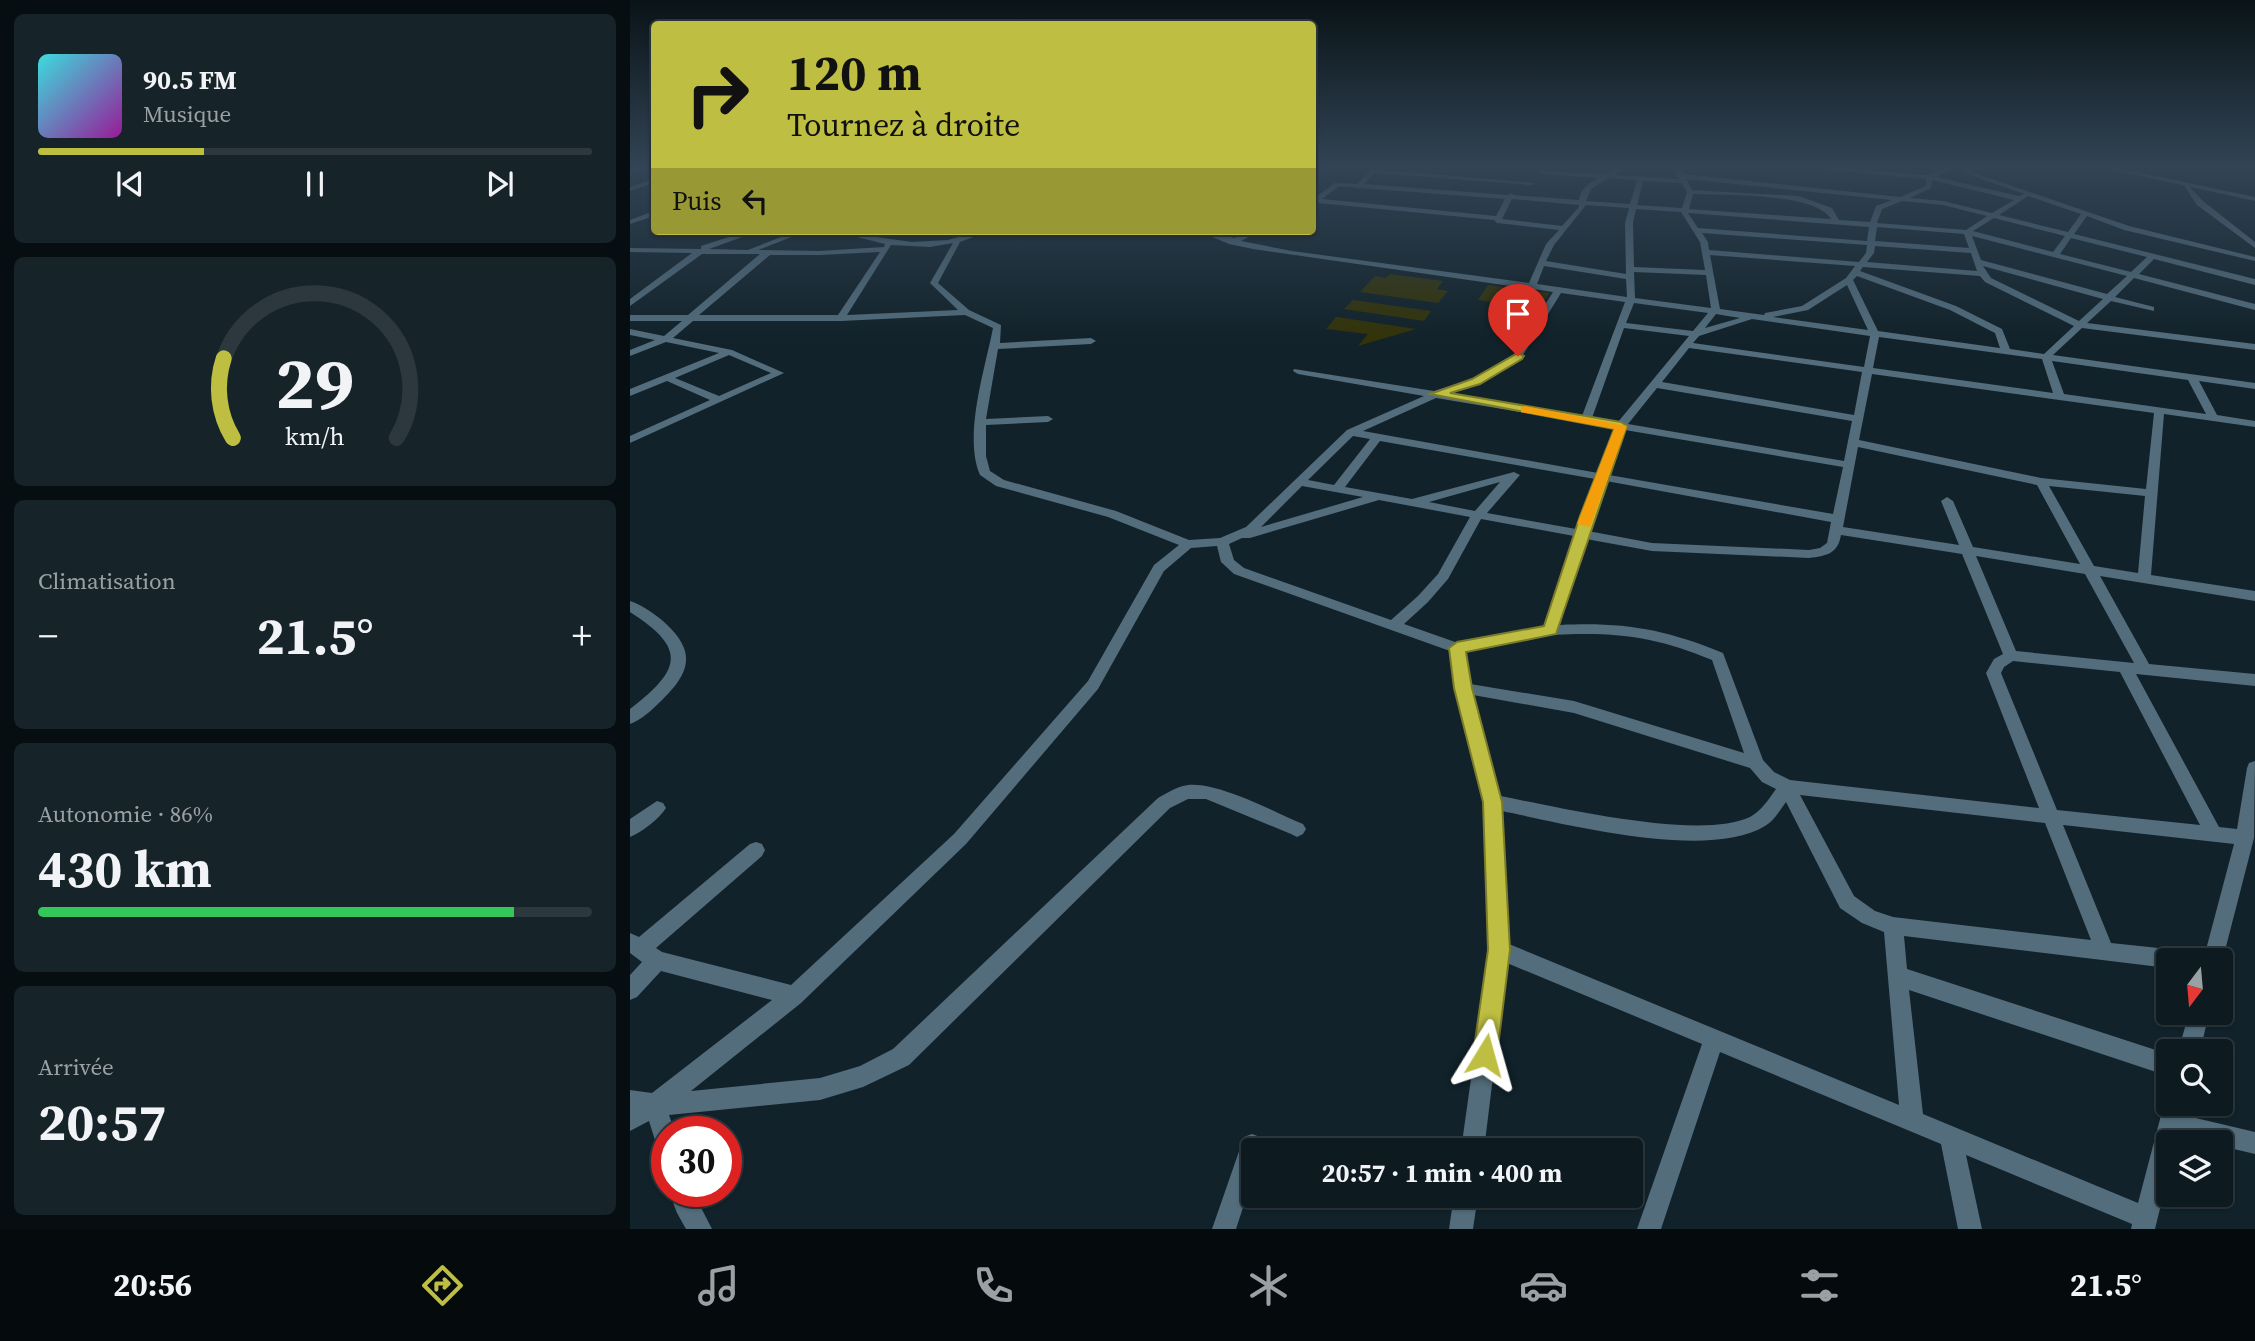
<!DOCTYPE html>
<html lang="fr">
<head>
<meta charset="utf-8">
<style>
  body { margin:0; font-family:"Source Serif 4",serif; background:#162329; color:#f1f3f6; height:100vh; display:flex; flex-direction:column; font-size:26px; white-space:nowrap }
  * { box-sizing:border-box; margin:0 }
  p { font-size:23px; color:#9aa1a5 }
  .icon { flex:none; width:38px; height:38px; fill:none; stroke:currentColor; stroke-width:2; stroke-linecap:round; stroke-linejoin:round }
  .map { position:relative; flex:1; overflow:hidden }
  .side { display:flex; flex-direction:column; gap:14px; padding:14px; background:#070e12; width:630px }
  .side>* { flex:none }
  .guide { position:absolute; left:21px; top:21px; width:665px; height:214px; border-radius:7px; box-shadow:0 2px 5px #0004,0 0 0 2px #2d383e; background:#bebf42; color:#111; overflow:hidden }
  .needle { width:46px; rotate:196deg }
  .fabs { position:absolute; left:1526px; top:948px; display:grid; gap:14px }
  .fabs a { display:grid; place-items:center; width:77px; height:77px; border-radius:7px; background:#0d1a20; box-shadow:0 2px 5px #0004,0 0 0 2px #2d383e; font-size:35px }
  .speed { position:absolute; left:21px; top:1116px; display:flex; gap:14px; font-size:35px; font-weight:700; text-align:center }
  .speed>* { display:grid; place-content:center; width:91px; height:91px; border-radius:50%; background:#0d1a20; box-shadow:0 2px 5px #0004,0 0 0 2px #2d383e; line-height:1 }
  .speed .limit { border:10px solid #d22; background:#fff; color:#111 }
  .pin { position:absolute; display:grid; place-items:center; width:60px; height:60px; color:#fff; margin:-72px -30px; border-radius:50% 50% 50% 0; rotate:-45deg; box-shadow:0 0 7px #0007 }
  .pin .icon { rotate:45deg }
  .me { position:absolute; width:77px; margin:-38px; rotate:8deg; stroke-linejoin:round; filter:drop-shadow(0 0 5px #0008) }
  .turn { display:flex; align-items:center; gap:24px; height:147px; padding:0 21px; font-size:32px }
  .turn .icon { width:91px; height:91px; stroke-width:2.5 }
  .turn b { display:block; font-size:49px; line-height:60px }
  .then { display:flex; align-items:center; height:66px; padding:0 21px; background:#0003; gap:14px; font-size:26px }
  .big { font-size:52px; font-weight:700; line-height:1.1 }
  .side .card { flex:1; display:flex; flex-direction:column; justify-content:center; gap:10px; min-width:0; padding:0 24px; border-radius:10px; background:#162329 }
  .side .dial { align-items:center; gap:0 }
  .dial svg { height:182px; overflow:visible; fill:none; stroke:#2d383e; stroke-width:7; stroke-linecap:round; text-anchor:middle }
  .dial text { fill:#f1f3f6; stroke:none }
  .song { display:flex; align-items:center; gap:21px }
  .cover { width:84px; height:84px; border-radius:10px; background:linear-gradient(135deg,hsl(180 70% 55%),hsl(300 70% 35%)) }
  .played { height:7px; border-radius:4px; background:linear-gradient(90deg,#bebf42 30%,#2d383e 30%) }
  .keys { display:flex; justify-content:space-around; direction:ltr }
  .heat { display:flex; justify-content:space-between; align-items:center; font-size:38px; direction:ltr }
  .charge { height:10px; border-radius:5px; background:linear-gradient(90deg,#34c759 86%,#2d383e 0) }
  .trip { position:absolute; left:611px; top:1138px; width:402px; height:70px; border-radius:7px; background:#0d1a20; box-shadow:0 2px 5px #0004,0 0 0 2px #2d383e; font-weight:700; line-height:70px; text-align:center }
  .menu { display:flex; height:112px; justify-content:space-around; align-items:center; background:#050a0d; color:#9aa1a5 }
  .menu .icon { width:49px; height:49px }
  .menu .active { color:#bebf42 }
  .menu b { font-size:32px; color:#f1f3f6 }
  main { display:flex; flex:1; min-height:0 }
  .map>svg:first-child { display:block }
  .green { fill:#333309 }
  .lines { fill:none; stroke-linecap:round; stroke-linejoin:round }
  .minor { fill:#536d7c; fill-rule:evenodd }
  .tertiary { fill:#536d7c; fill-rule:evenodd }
  .route { fill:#bebf42; stroke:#7c7c2b; stroke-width:2 }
  .slow { fill:#f59e0b }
</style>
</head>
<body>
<main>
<section class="side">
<div class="card">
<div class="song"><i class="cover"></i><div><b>90.5 FM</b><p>Musique</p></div></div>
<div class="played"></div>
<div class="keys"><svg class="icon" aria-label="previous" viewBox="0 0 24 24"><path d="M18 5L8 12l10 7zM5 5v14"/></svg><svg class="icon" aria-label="pause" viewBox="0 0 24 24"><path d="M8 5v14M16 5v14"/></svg><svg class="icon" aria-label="next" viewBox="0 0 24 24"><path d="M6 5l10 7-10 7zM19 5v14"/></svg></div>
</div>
<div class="card dial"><svg viewBox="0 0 100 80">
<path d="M14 69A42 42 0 1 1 86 69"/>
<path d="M14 69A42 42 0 0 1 10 34" stroke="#bebf42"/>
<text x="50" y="56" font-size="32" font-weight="700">29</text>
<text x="50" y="72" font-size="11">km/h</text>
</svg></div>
<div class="card"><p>Climatisation</p>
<div class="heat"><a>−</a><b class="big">21.5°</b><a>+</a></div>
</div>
<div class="card"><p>Autonomie · 86%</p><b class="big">430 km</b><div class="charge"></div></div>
<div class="card"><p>Arrivée</p><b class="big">20:57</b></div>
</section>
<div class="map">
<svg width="1625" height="1229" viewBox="0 0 1625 1229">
  <rect width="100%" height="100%" fill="#11222a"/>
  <g class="green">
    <polygon points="760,274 813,281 807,289 818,291 808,303 730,292 745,276 756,278"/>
    <polygon points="858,285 919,293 910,309 848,300"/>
    <polygon points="723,300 801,311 794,321 714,309"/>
    <polygon points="706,317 707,317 786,329 728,346 738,334 696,329"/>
  </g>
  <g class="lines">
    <g class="minor">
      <polygon points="1,168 11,168 0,173"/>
      <path d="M 985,168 L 992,168 L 985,175 L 1050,179 L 1046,176 L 1047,174 L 1044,168 L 1050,168 L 1054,174 L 1270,197 L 1296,186 L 1296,179 L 1180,168 L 1213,168 L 1298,175 L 1314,168 L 1324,168 L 1306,177 L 1389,196 L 1394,194 L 1343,176 L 1332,168 L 1340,168 L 1347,174 L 1499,226 L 1625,257 L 1625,261 L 1494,230 L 1457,216 L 1444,234 L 1625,279 L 1625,285 L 1524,259 L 1509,274 L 1625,304 L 1625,310 L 1504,278 L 1485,297 L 1524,307 L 1524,311 L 1481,301 L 1457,323 L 1625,344 L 1625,350 L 1452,328 L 1423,355 L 1625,383 L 1625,389 L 1569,381 L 1587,415 L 1625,421 L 1625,427 L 1534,414 L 1521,575 L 1625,591 L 1625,601 L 1470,576 L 1519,664 L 1625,674 L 1625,686 L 1506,674 L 1589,827 L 1607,829 L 1617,768 L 1619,763 L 1625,761 L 1624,838 L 1591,966 L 1591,961 L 1573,961 L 1604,844 L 1433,825 L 1481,943 L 1557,951 L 1564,954 L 1567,961 L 1538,961 L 1538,968 L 1274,936 L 1277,969 L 1538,1054 L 1538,1076 L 1279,990 L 1293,1114 L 1508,1203 L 1534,1104 L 1538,1096 L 1538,1104 L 1556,1104 L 1553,1115 L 1625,1132 L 1625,1154 L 1591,1146 L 1591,1143 L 1576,1143 L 1548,1136 L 1547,1143 L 1538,1143 L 1538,1176 L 1525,1229 L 1501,1229 L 1502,1224 L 1336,1155 L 1352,1229 L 1328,1229 L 1311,1144 L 1090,1052 L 1031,1229 L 1007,1229 L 1072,1044 L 877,963 L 854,1150 L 831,1150 L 859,950 L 854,802 L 825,688 L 820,651 L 604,574 L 591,562 L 587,546 L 561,548 L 534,571 L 468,689 L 336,844 L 171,1003 L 61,1091 L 190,1078 L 230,1066 L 263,1049 L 528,798 C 537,793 548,786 558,785 C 589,782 644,812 673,824 L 676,829 L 673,834 L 667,837 L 661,834 L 576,799 L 558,799 L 540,808 L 279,1065 L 233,1087 L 190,1100 L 39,1115 L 45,1132 L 37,1132 L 37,1156 L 29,1153 L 19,1121 L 0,1131 L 0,1090 L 22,1093 L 142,1000 L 31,971 L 7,997 L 0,1000 L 0,975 L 12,962 L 0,953 L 0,933 L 9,937 L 120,844 L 126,842 L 132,844 L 135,850 L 132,856 L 26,948 L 32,952 L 161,985 L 324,834 L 458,681 L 524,565 L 549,545 L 478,517 L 366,486 L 350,475 C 333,436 355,369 363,328 L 335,315 L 211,321 L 63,321 L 43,338 L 102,350 L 154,373 L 0,443 L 0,436 L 80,400 L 37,381 L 0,396 L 0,389 L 89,353 L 36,342 L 0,356 L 0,350 L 25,340 L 0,335 L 0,329 L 34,336 L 52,321 L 0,321 L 0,315 L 58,315 L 130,254 L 72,254 L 0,306 L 0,299 L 62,253 L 0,252 L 0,248 L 71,249 L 71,246 L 117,231 L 129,231 L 79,249 L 118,250 L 166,231 L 177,231 L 128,250 L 189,251 L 254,247 L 255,244 L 203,231 L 282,242 L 318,240 L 349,231 L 360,231 L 330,242 L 308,283 L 339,310 L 371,325 L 370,343 L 461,338 L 466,341 L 461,344 L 368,349 L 356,419 L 418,416 L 423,419 L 418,422 L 356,425 L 356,456 L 360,471 L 374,480 L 486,511 L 559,540 L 590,538 L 616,527 L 717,430 L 794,396 L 668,374 L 663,371 L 664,369 L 804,391 L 842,379 L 884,354 L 923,292 L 623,249 L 599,244 L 568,231 L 580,231 L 604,238 L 620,231 L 630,231 L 611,241 L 662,251 L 899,283 L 916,244 L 929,230 L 867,223 L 864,220 L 688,203 L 682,206 L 682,200 L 705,183 L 727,184 L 742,169 L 905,183 L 902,185 L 744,173 L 734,184 L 878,195 L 881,193 L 884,195 L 949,200 C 951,188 959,183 969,178 L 911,174 L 909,171 L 976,174 ZM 978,178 L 1007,180 L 1000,204 L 956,201 L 961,189 ZM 1056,179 L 1262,200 L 1246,206 L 1240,222 L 1209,220 L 1202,208 L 1169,196 L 1062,190 ZM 1302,180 L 1384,200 L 1362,213 L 1313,201 L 1280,198 L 1301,188 ZM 1013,181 L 1052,183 L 1057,192 L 1052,208 L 1007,205 ZM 709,186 L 729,188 L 875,199 L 866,216 L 692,199 ZM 1063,194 C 1094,196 1185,192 1201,219 L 1059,209 ZM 1398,196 L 1451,214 L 1438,232 L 1369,215 ZM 882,199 L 949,205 L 949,207 L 932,226 L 872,219 ZM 1272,201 L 1313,205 L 1357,216 L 1336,230 L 1247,223 L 1252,209 ZM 956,205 L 999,208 L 995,223 L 996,274 L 916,261 L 924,245 ZM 1006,209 L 1051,212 L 1070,242 L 1075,270 L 1004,267 L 1003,223 ZM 1058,213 L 1239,227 L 1237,241 L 1068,228 ZM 1364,218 L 1435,236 L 1423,252 L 1343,231 ZM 1247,227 L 1334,234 L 1339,248 L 1245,241 ZM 1072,233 L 1237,245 L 1236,253 L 1229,262 L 1079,250 L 1078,242 ZM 1342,236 L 1497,276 L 1477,294 L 1351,260 ZM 1441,238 L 1517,257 L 1501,272 L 1430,254 ZM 323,243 L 300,283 L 328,310 L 217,315 L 261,245 L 300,247 ZM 1245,246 L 1341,253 L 1347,271 L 1237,262 L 1244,253 ZM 250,252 L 208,315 L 69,315 L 140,255 L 189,255 ZM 1080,255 L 1225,266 L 1216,278 L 1172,306 L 1135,313 L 1134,315 L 1090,309 ZM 914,266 L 996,279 L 997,297 L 907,284 ZM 1353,266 L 1473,299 L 1449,321 L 1361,278 ZM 1233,267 L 1350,276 L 1355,282 L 1444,326 L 1414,354 L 1380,349 L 1372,329 L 1326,306 L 1230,271 ZM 1004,272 L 1076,275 L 1081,308 L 1005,298 ZM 1227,276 L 1320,310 L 1365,333 L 1370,348 L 1248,331 L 1223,280 ZM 1217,285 L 1238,330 L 1143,317 L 1178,310 ZM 931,293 L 995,302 L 952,416 L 818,393 L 850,383 L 891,358 ZM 1004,303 L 1078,313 L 1063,331 L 996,323 ZM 1086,314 L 1110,318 L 1075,328 ZM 1122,319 L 1240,336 L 1234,367 L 1063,343 L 1069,336 ZM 994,328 L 1059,336 L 988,422 L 962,418 ZM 1249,337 L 1412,359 L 1423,393 L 1243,368 ZM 1059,348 L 1232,372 L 1224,415 L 1032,382 ZM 99,355 L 141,373 L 89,396 L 45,378 ZM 1422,361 L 1558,380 L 1576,414 L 1434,394 ZM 1242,374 L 1524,413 L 1516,489 L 1411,478 L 1229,440 ZM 1027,388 L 1222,421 L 1214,461 L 998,424 ZM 806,398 L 985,428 L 968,473 L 733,431 ZM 995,430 L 1213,467 L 1203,514 L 979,475 ZM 723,436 L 740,439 L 704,485 L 678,480 ZM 750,441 L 965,479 L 946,529 L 857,513 L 890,475 L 884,472 L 782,499 L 715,487 ZM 1228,447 L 1407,485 L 1450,564 L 1343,547 L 1323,501 L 1317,497 L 1311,501 L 1329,545 L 1213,527 ZM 976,481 L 1201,522 L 1197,543 L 1190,548 L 1179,550 L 1022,543 L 958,531 ZM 870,482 L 845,511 L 799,502 ZM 672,486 L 733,497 L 631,527 ZM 1419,486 L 1515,496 L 1508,573 L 1464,566 ZM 749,500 L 840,517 L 808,574 L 788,596 L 761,620 L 614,568 L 604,560 L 599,544 L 612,538 L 620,538 ZM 851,519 L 944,536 L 915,626 L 828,643 L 774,624 L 798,602 L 818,579 ZM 1211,535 L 1332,554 L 1373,654 L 1364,659 L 1356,673 L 1409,808 L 1160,780 L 1144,772 L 1133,760 L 1093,653 C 1034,629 994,622 930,625 L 956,539 L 1022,551 L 1179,558 C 1196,556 1208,554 1211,535 ZM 1346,556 L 1455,574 L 1504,663 L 1386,651 ZM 946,634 C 998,633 1034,640 1082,660 L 1114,753 L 944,701 L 840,684 L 835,652 L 921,635 ZM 1383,661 L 1490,672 L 1570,825 L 1427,810 L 1371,673 L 1374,667 ZM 843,695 L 944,713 L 1120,768 L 1132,782 L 1146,789 C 1139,799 1131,811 1120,817 C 1069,841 928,807 870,796 ZM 1170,795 L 1415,823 L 1461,940 L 1263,917 L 1245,911 L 1224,896 ZM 1156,802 L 1210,908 L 1232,923 L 1254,932 L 1269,1105 L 879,944 L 872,811 C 936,824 1078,861 1135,826 C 1144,821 1150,810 1156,802 Z"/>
      <polygon points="24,179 24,183 0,191 0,187"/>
      <polygon points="1553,184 1557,184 1573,201 1625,242 1625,248 1567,205"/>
      <polygon points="21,212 24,212 24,216 0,224 0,220"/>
      <path d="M 0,601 C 21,608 59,637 56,661 C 55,677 41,691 30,702 C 22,710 11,720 0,724 L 0,709 C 51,670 58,649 0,612 Z"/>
      <path d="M 27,801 L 33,803 L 36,808 C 29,819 12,832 0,837 L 0,819 Z"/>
      <polygon points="1559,1013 1579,1013 1570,1052 1548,1052"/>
      <polygon points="622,1134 630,1137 633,1145 632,1150 623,1150 623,1177 606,1229 582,1229 614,1137"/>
      <polygon points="39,1192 63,1192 82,1229 56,1229 47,1213"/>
      <polygon points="824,1195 848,1195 843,1229 819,1229"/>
    </g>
    <polygon class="tertiary" points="1474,168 1488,168 1625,197 1625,201"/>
  </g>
  <linearGradient id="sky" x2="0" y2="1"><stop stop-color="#091317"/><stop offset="0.49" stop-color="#324455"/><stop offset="1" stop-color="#324455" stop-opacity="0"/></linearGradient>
  <rect width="1625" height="340" fill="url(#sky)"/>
  <polygon class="route" points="888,353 894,356 892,359 850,384 820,393 991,422 997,426 926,634 836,652 842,688 872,802 880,950 867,1055 863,1063 855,1067 846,1063 843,1055 858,950 853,802 824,688 819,648 827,642 914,626 950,516 984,429 800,394 842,379"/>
  <polygon class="slow" points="895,406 997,426 960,527 947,524 984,429 891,412 891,407"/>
</svg>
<div class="fabs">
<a><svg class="needle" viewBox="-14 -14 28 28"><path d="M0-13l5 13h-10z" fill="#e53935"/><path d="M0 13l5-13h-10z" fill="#9aa1a5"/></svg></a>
<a><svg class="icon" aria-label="search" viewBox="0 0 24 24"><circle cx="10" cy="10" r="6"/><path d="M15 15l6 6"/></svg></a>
<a><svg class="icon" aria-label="layers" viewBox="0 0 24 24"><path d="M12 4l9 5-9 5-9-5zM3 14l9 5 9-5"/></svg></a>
</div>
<div class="speed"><div class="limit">30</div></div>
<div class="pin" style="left:888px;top:356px;background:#d93025"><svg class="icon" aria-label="arrive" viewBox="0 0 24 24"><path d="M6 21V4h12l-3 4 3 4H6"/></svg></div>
<svg class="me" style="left:855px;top:1055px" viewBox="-20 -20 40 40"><path d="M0-17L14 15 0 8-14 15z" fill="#bebf42" stroke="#fff" stroke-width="4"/></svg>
<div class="trip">20:57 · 1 min · 400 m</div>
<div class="guide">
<div class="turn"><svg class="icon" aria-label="right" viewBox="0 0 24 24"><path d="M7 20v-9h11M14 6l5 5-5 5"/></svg><div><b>120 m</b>Tournez à droite</div></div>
<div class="then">Puis<svg class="icon" aria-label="left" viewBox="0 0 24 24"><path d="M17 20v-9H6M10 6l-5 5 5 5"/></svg></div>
</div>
</div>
</main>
<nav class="menu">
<b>20:56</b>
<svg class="icon active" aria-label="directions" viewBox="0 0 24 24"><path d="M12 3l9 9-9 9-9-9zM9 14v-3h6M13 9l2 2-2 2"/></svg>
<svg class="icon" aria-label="music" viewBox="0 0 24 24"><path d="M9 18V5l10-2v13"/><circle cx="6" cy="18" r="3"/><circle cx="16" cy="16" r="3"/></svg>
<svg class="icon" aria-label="phone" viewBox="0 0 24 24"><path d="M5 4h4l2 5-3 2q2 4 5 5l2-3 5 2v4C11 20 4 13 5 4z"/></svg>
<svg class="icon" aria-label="climate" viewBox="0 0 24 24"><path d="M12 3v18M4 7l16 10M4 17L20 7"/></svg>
<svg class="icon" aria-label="car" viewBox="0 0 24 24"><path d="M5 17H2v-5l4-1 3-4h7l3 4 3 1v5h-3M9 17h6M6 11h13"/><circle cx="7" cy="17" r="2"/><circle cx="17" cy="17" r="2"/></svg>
<svg class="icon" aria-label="filters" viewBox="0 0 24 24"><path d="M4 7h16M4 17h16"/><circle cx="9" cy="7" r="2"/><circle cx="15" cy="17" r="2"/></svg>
<b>21.5°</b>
</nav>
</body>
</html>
